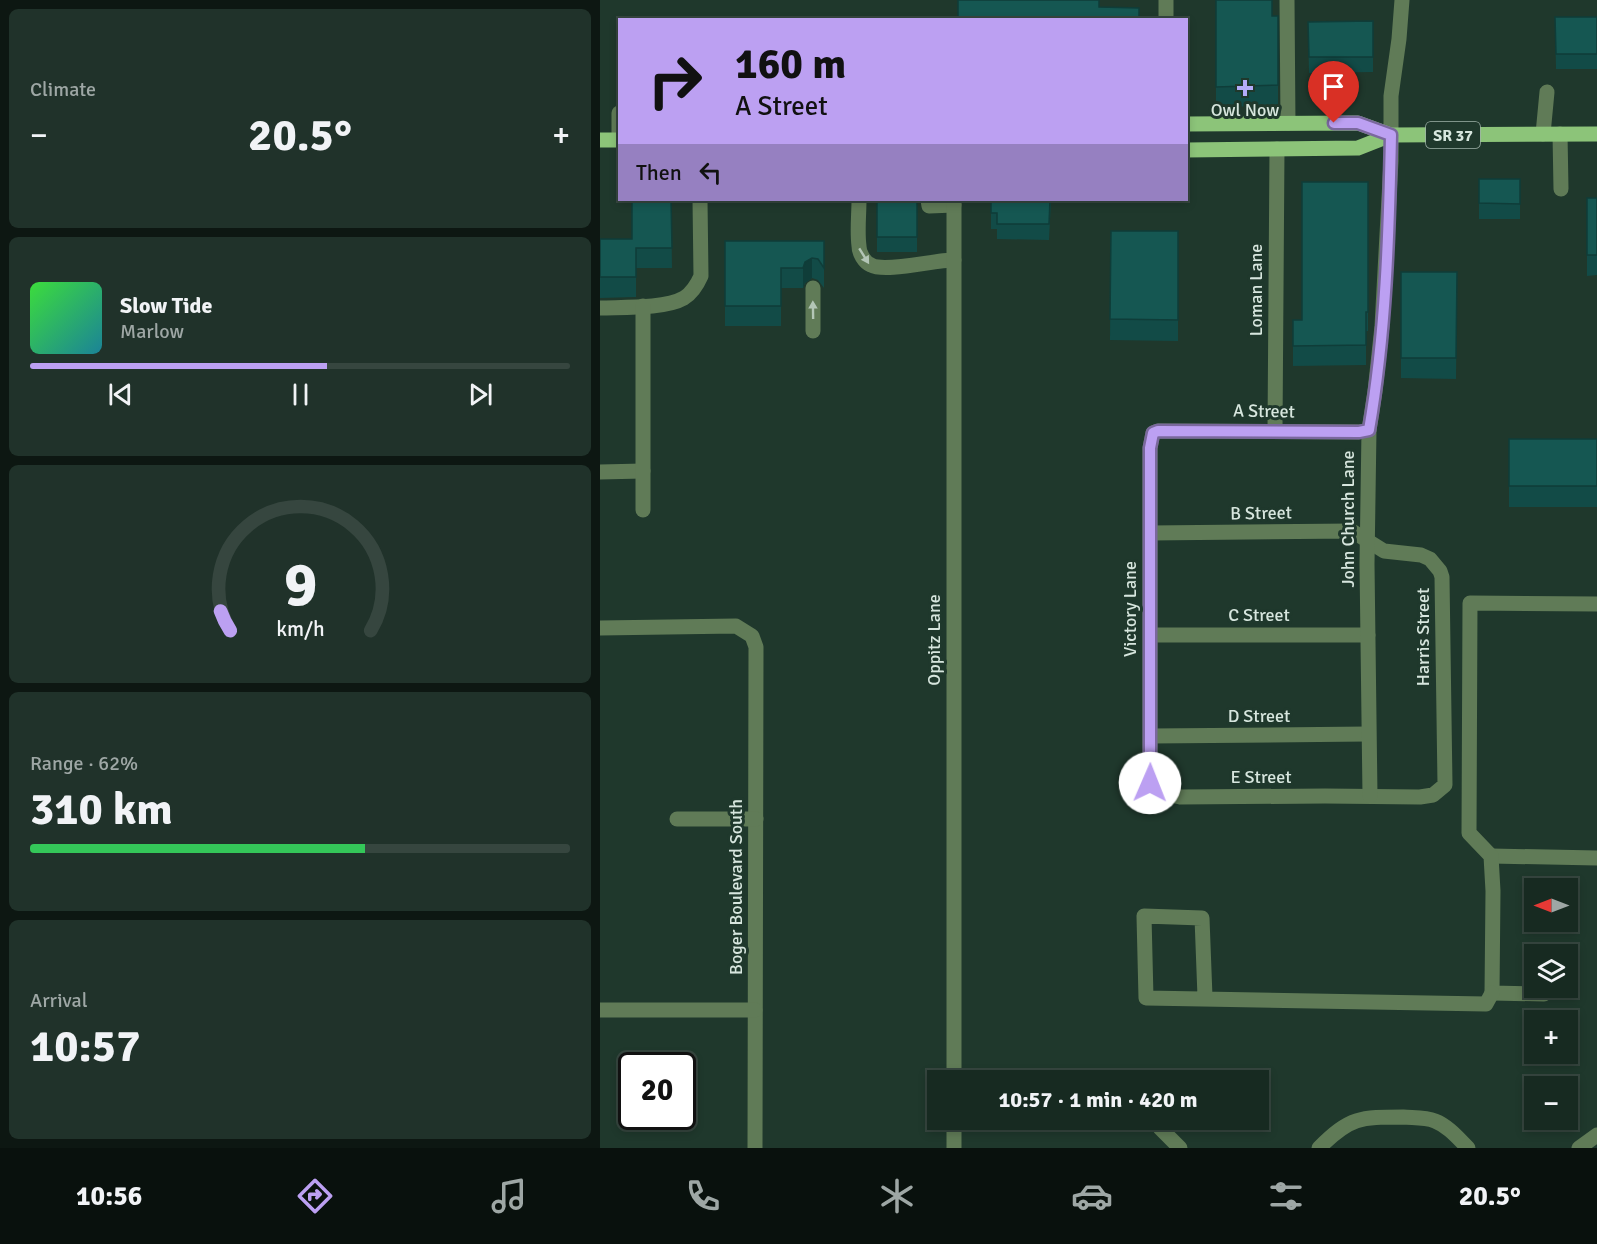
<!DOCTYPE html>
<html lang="en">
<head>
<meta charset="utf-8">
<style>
  body { margin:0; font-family:Signika,sans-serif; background:#20322a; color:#f1f3f6; height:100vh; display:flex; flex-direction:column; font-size:22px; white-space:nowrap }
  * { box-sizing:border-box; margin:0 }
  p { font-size:20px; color:#9ea7a5 }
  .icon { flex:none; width:33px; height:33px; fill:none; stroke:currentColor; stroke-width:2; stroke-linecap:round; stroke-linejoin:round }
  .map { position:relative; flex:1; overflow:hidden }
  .side { display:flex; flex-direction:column; gap:9px; padding:9px; background:#0d1712; width:600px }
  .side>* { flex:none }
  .banner { position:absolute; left:18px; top:18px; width:570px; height:183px; border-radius:0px; box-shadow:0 3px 9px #0003,0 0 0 2px #36463f; background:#bca0f2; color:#111; overflow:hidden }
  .needle { width:39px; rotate:270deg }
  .buttons { position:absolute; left:924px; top:878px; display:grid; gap:12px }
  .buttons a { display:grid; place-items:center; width:54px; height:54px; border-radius:0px; background:#172a21; box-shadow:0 3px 9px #0003,0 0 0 2px #36463f; font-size:30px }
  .speed { position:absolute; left:18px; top:1052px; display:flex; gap:12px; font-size:30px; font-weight:700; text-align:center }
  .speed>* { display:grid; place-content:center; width:78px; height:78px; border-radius:50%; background:#172a21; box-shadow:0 3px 9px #0003,0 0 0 2px #36463f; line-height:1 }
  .speed .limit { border:3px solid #111; border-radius:9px; background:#fff; color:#111 }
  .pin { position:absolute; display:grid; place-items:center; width:51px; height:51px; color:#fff; margin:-62px -26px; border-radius:50% 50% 50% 0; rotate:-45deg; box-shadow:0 0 6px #0007 }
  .pin .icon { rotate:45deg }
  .me { position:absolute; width:66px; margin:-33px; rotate:1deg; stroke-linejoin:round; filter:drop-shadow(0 0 4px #0008) }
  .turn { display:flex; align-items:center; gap:21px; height:126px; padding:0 18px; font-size:27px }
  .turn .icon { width:78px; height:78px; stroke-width:2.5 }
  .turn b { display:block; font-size:42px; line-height:51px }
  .then { display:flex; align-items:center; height:57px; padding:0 18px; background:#0003; gap:12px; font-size:22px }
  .big { font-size:45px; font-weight:800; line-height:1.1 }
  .side .widget { flex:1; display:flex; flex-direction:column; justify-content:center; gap:9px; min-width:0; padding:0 21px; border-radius:9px; background:#20322a }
  .side .dial { align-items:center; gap:0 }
  .dial svg { height:156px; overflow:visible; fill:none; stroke:#36463f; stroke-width:7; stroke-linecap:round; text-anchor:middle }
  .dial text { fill:#f1f3f6; stroke:none }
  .song { display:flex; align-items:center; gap:18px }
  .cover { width:72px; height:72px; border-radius:9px; background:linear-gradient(135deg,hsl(120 70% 55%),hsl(190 70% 35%)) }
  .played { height:6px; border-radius:3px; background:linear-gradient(90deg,#bca0f2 55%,#36463f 55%) }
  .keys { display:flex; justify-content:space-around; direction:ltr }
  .heat { display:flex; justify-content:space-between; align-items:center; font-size:33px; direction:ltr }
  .charge { height:9px; border-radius:4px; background:linear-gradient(90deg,#34c759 62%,#36463f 0) }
  .trip { position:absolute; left:327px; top:1070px; width:342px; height:60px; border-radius:0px; background:#172a21; box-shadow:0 3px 9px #0003,0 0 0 2px #36463f; font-weight:800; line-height:60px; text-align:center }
  .tabs { display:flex; height:96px; justify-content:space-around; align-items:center; background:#09110d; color:#9ea7a5 }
  .tabs .icon { width:42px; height:42px }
  .tabs .active { color:#bca0f2 }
  .tabs b { font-size:27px; color:#f1f3f6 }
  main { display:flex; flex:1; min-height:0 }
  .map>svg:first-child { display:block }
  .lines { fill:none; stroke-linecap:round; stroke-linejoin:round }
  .minor { stroke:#607b57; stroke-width:15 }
  .major { stroke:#8cc479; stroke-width:15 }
  .wall { fill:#124b47 }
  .shaded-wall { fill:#0f3d39 }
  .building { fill:#155752; stroke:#0f3d39; stroke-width:1.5 }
  .oneway { fill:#b3c6b6 }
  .route-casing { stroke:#7a689d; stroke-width:15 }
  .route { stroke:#bca0f2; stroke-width:10 }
  .poi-dot { fill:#b4acf9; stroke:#1f382c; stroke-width:2 }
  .labels { text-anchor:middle; stroke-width:6; stroke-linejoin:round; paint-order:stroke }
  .shield { fill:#1f382c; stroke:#a0b2a9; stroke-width:1.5 }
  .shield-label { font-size:16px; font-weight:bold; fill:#d7e6de }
  .poi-label { font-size:18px; fill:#d7e6de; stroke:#1f382c }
  .street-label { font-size:18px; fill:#d7e6de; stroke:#1f382c }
</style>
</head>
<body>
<main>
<section class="side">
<div class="widget"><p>Climate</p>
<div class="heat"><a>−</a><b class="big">20.5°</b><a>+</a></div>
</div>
<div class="widget">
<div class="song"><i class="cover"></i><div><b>Slow Tide</b><p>Marlow</p></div></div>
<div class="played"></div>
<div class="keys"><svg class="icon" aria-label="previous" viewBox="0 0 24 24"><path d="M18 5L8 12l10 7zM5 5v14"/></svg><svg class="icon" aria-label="pause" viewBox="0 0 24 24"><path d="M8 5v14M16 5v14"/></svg><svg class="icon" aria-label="next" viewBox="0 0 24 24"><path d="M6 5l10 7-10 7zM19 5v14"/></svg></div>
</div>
<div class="widget dial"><svg viewBox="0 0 100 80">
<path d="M14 69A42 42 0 1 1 86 69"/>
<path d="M14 69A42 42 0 0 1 9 59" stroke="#bca0f2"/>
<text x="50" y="56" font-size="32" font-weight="700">9</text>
<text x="50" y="72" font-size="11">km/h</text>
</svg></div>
<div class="widget"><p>Range · 62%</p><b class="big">310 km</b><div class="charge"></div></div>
<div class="widget"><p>Arrival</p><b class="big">10:57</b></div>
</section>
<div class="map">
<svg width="997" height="1148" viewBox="0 0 997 1148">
  <rect width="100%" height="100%" fill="#1f382c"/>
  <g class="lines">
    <g class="minor">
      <polyline points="687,0 688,123"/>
      <polyline points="566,20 566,0"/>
      <polyline points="19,113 19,140"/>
      <polyline points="943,134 947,92"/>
      <polyline points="960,134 961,189"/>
      <path d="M 259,200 C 259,215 257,231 259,246 C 259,253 264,262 271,265 C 285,273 334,260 354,260"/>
      <polyline points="328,200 329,206 354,205"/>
      <polyline points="213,288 213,331"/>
      <path d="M 0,308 C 22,307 65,309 84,298 C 92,293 97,285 101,276 L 100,200"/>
      <polyline points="675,431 677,149"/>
      <polyline points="0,472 43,471"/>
      <polyline points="43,510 43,306"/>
      <polyline points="550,533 752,531 784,551 821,555 830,559 840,571 842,577 845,785 833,795 820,797 725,796 580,797 557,792 550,783 550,448 553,433 558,431 759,432 769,430"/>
      <polyline points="0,628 136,626 152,636 156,647 155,1148"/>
      <polyline points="551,635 768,635"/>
      <polyline points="551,736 768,734"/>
      <polyline points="770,796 767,564 769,430 775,391 782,326 791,161 791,96 799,39 802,0"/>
      <polyline points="77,819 156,819"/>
      <polyline points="891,856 997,858"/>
      <polyline points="944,994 892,993 893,891 891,856 869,833 870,603 997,604"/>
      <polyline points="605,997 602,918 544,916 546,998 886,1004 892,993"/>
      <polyline points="0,1010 155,1010"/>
      <polyline points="354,1080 354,200"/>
      <polyline points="560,1128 580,1148"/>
      <polyline points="354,1148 354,1119"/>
      <path d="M 719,1148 C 750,1117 760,1117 803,1117 C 813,1118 825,1117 835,1121 C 848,1126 858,1138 868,1148"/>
      <polyline points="979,1148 997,1135"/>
    </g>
    <g class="major">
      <polyline points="586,124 758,123 791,135 997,134"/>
      <polyline points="0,140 20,140"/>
      <polyline points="586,150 758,148 791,135"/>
    </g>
  </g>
  <g class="wall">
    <polygon points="616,0 672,16 678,16 678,106 616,107"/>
    <polygon points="955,17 997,17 997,69 956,69"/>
    <polygon points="773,21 773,72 709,73 708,22"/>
    <rect x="879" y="179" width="41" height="40"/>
    <polygon points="768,182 768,331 766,331 766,365 693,366 693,320 702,320"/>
    <polygon points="987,198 997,198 997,275 987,276"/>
    <polygon points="71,200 72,268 36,268 36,297 0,298 0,239 32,239"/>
    <rect x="277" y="200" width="40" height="52"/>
    <polygon points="391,200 451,200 449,240 397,239 397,229 391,229"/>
    <polygon points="511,231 578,231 578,341 510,340"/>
    <polygon points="125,241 224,241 224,288 218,280 212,278 205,283 203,288 181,288 181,326 125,326"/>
    <polygon points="801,272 857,272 856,379 801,378"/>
    <rect x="909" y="439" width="88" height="68"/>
  </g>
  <polygon class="shaded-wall" points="212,258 212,278 205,283 203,288 203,268 205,262"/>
  <g class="building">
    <polygon points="358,0 499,0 499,7 539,8 539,20 358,20"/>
    <polygon points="616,0 672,0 672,16 678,16 678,85 616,87"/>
    <polygon points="955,17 997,17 997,54 956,54"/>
    <polygon points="773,21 773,57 709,57 708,22"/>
    <polygon points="879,179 920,179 920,204 879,203"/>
    <polygon points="702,182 768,182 768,312 766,312 766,345 693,346 693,320 702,320"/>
    <rect x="987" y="198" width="10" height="57"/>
    <polygon points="32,200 71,200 72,248 36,248 36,277 0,277 0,239 32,239"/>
    <rect x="277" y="200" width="40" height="37"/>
    <polygon points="391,200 450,200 449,224 397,224 397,213 391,213"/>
    <polygon points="511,231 578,231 578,320 510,319"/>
    <polygon points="125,241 224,241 224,268 218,259 212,258 205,262 203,268 181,268 181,306 125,306"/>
    <polygon points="801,272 857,272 856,358 801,358"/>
    <rect x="909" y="439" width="88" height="47"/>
  </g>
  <defs><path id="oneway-solid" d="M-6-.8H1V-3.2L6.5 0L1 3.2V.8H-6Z" transform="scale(1.5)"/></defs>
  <g class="oneway">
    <use href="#oneway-solid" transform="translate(264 256) rotate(58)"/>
    <use href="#oneway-solid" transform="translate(213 310) rotate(-91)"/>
  </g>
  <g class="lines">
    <g class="route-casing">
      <path id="route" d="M 550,783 L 550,448 L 553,433 L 558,431 L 759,432 L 769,430 C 786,333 789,233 791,135 L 758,123 L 734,123"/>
    </g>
    <use href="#route" class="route"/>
  </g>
  <path class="poi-dot" d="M642 79h6v6h6v6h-6v6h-6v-6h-6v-6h6z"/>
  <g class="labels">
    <rect class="shield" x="826" y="122" width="54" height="26" rx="4.5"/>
    <g class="shield-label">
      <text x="853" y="141">SR 37</text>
    </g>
    <g class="poi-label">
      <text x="645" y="116">Owl Now</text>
    </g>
    <g class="street-label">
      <text transform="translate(656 290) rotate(-90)" y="6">Loman Lane</text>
      <text transform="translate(664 411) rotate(1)" y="6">A Street</text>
      <text transform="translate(661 513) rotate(-1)" y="6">B Street</text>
      <text transform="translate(748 519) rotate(-90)" y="6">John Church Lane</text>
      <text transform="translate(530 609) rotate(-90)" y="6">Victory Lane</text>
      <text x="659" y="621">C Street</text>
      <text transform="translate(823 637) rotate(-90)" y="6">Harris Street</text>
      <text transform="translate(334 640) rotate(-90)" y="6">Oppitz Lane</text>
      <text x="659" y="722">D Street</text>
      <text x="661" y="783">E Street</text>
      <text transform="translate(136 887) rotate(-90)" y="6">Boger Boulevard South</text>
    </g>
  </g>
</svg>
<div class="buttons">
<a><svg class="needle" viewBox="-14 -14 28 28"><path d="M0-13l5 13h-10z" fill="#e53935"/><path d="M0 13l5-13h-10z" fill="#9ea7a5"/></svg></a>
<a><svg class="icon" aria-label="layers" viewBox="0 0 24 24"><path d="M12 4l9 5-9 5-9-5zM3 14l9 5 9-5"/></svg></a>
<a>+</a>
<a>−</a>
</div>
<div class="speed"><div class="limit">20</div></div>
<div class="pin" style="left:734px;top:123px;background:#d93025"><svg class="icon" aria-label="arrive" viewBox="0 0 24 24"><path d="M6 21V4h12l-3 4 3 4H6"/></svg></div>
<svg class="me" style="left:550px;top:783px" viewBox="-20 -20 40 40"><circle r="19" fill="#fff"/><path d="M0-13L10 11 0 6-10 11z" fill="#bca0f2"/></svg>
<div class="trip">10:57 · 1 min · 420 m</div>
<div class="banner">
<div class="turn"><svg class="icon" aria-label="right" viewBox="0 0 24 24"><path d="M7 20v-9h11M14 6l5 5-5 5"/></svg><div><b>160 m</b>A Street</div></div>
<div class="then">Then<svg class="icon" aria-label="left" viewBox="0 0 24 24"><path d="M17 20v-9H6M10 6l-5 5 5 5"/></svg></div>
</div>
</div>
</main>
<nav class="tabs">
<b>10:56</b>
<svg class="icon active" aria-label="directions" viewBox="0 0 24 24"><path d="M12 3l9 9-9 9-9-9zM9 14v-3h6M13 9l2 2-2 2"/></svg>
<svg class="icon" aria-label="music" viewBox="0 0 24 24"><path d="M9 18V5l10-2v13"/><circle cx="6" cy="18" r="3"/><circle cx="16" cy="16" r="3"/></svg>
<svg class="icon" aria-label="phone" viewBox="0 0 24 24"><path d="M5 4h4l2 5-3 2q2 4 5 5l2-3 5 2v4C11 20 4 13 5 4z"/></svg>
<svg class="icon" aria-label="climate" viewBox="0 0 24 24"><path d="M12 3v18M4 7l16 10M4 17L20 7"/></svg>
<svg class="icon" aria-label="car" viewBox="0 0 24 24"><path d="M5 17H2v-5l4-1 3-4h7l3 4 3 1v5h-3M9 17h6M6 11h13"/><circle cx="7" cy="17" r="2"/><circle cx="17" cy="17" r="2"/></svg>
<svg class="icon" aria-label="filters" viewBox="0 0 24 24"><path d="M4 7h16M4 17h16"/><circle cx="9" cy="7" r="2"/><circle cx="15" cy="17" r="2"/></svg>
<b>20.5°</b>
</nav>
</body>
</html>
